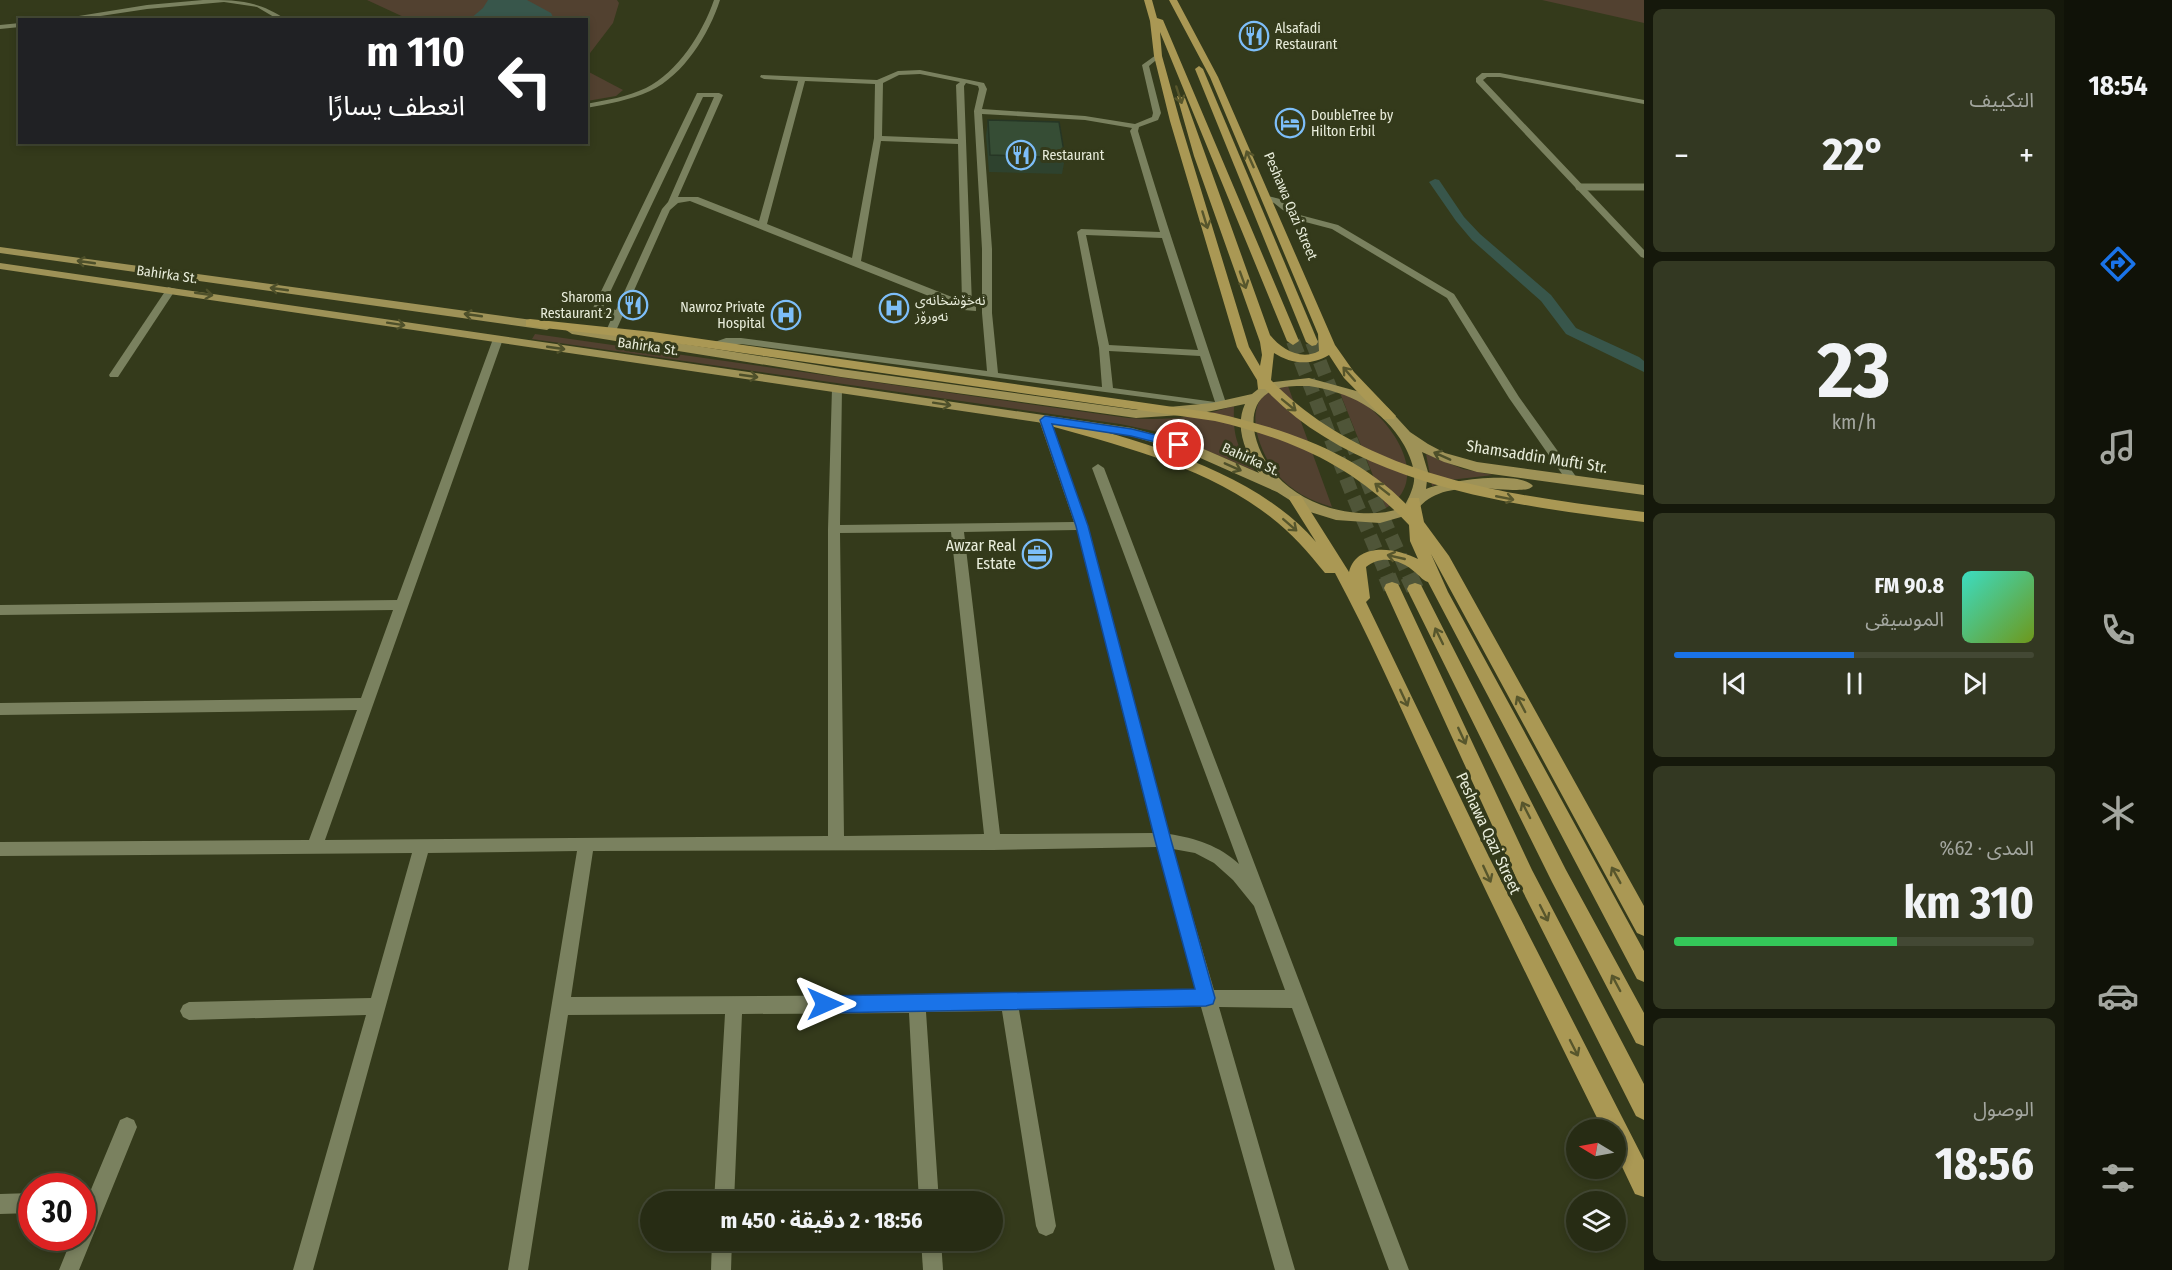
<!DOCTYPE html>
<html lang="ar">
<head>
<meta charset="utf-8">
<style>
  body { margin:0; font-family:"Fira Sans Condensed","Noto Sans Arabic",sans-serif; background:#333822; color:#f1f3f6; direction:rtl; height:100vh; display:flex; flex-direction:column; font-size:22px; white-space:nowrap }
  * { box-sizing:border-box; margin:0 }
  p { font-size:20px; color:#a4a7a0 }
  .icon { flex:none; width:33px; height:33px; fill:none; stroke:currentColor; stroke-width:2; stroke-linecap:round; stroke-linejoin:round }
  .map { position:relative; flex:1; overflow:hidden; direction:ltr }
  .side { display:flex; flex-direction:column; gap:9px; padding:9px; background:#15180b; width:420px }
  .side>* { flex:none }
  .banner { position:absolute; left:18px; top:18px; width:570px; height:126px; border-radius:0px; box-shadow:0 3px 9px #0003,0 0 0 2px #434834; direction:rtl; background:#202124; color:#fff; overflow:hidden }
  .needle { width:39px; rotate:280deg }
  .buttons { position:absolute; left:1566px; top:1119px; display:grid; gap:12px }
  .buttons a { display:grid; place-items:center; width:60px; height:60px; border-radius:50%; background:#272c14; box-shadow:0 3px 9px #0003,0 0 0 2px #434834; font-size:30px }
  .speed { position:absolute; left:18px; top:1173px; display:flex; gap:12px; font-size:30px; font-weight:700; text-align:center }
  .speed>* { display:grid; place-content:center; width:78px; height:78px; border-radius:50%; background:#272c14; box-shadow:0 3px 9px #0003,0 0 0 2px #434834; line-height:1 }
  .speed .limit { border:9px solid #d22; background:#fff; color:#111 }
  .pin { position:absolute; display:grid; place-items:center; width:51px; height:51px; color:#fff; margin:-26px; border:3px solid #fff; border-radius:50%; box-shadow:0 2px 6px #0007 }
  .me { position:absolute; width:66px; margin:-33px; rotate:90deg; stroke-linejoin:round; filter:drop-shadow(0 0 4px #0008) }
  .turn { display:flex; align-items:center; gap:21px; height:126px; padding:0 24px; font-size:27px }
  .turn .icon { width:78px; height:78px; stroke-width:2.5 }
  .turn b { display:block; font-size:42px; line-height:51px }
  .big { font-size:45px; font-weight:700; line-height:1.1 }
  .side .card { flex:1; display:flex; flex-direction:column; justify-content:center; gap:9px; min-width:0; padding:0 21px; border-radius:9px; background:#333822 }
  .side .dial { align-items:center; gap:0 }
  .dial b { font-size:78px; line-height:1 }
  .song { display:flex; align-items:center; gap:18px }
  .cover { width:72px; height:72px; border-radius:9px; background:linear-gradient(135deg,hsl(170 70% 55%),hsl(80 70% 35%)) }
  .played { height:6px; border-radius:3px; background:linear-gradient(90deg,#1a73e8 50%,#434834 50%) }
  .keys { display:flex; justify-content:space-around; direction:ltr }
  .heat { display:flex; justify-content:space-between; align-items:center; font-size:33px; direction:ltr }
  .charge { height:9px; border-radius:4px; background:linear-gradient(90deg,#34c759 62%,#434834 0) }
  .trip { position:absolute; left:640px; top:1191px; width:363px; height:60px; border-radius:30px; background:#272c14; box-shadow:0 3px 9px #0003,0 0 0 2px #434834; font-weight:700; line-height:60px; text-align:center; direction:rtl }
  main { display:flex; flex:1; min-height:0 }
  .dock { display:flex; flex-direction:column; width:108px; justify-content:space-around; align-items:center; background:#101208; color:#a4a7a0 }
  .dock .icon { width:42px; height:42px }
  .dock .selected { color:#1a73e8 }
  .dock b { font-size:27px; color:#f1f3f6 }
  .map>svg:first-child { display:block }
  .green { fill:#524130 }
  .water { fill:#38564b }
  .lines { fill:none; stroke-linecap:round; stroke-linejoin:round }
  .canal { fill:#38564b; fill-rule:evenodd }
  .trunk-tunnel-far1 { stroke:#4f5538; stroke-width:14; stroke-dasharray:14 7; stroke-linecap:butt }
  .trunk-tunnel { stroke:#4f5538; stroke-width:18; stroke-dasharray:18 9; stroke-linecap:butt }
  .pedestrian { stroke:#7a815f; stroke-width:7 }
  .minor { fill:#7a815f; fill-rule:evenodd }
  .primary { fill:#9e9257; fill-rule:evenodd }
  .trunk { fill:#aa9854; fill-rule:evenodd }
  .wall { fill:#2e422e }
  .building { fill:#364d35; stroke:#263625; stroke-width:1.5 }
  .oneway { stroke:#57562c }
  .oneway2 { stroke:#4e502a }
  .route { fill:#1a73e8; stroke:#114b97; stroke-width:1.5 }
  .labels { text-anchor:middle; stroke-width:6; stroke-linejoin:round; paint-order:stroke }
  .far-poi-label { font-size:14px; fill:#e9eddb; stroke:#343a1b; text-anchor:start }
  .far-street-label { font-size:14px; fill:#e9eddb; stroke:#343a1b }
  .street-label { font-size:16px; fill:#e9eddb; stroke:#343a1b }
  .poi-label { font-size:16px; fill:#e9eddb; stroke:#343a1b; text-anchor:end }
</style>
</head>
<body>
<main>
<nav class="dock">
<b>18:54</b>
<svg class="icon selected" aria-label="directions" viewBox="0 0 24 24"><path d="M12 3l9 9-9 9-9-9zM9 14v-3h6M13 9l2 2-2 2"/></svg>
<svg class="icon" aria-label="music" viewBox="0 0 24 24"><path d="M9 18V5l10-2v13"/><circle cx="6" cy="18" r="3"/><circle cx="16" cy="16" r="3"/></svg>
<svg class="icon" aria-label="phone" viewBox="0 0 24 24"><path d="M5 4h4l2 5-3 2q2 4 5 5l2-3 5 2v4C11 20 4 13 5 4z"/></svg>
<svg class="icon" aria-label="climate" viewBox="0 0 24 24"><path d="M12 3v18M4 7l16 10M4 17L20 7"/></svg>
<svg class="icon" aria-label="car" viewBox="0 0 24 24"><path d="M5 17H2v-5l4-1 3-4h7l3 4 3 1v5h-3M9 17h6M6 11h13"/><circle cx="7" cy="17" r="2"/><circle cx="17" cy="17" r="2"/></svg>
<svg class="icon" aria-label="filters" viewBox="0 0 24 24"><path d="M4 7h16M4 17h16"/><circle cx="9" cy="7" r="2"/><circle cx="15" cy="17" r="2"/></svg>
</nav>
<section class="side">
<div class="card"><p>التكييف</p>
<div class="heat"><a>−</a><b class="big">22°</b><a>+</a></div>
</div>
<div class="card dial"><b>23</b><p>km/h</p></div>
<div class="card">
<div class="song"><i class="cover"></i><div><b>90.8 FM</b><p>الموسيقى</p></div></div>
<div class="played"></div>
<div class="keys"><svg class="icon" aria-label="previous" viewBox="0 0 24 24"><path d="M18 5L8 12l10 7zM5 5v14"/></svg><svg class="icon" aria-label="pause" viewBox="0 0 24 24"><path d="M8 5v14M16 5v14"/></svg><svg class="icon" aria-label="next" viewBox="0 0 24 24"><path d="M6 5l10 7-10 7zM19 5v14"/></svg></div>
</div>
<div class="card"><p>المدى · 62%</p><b class="big">310 km</b><div class="charge"></div></div>
<div class="card"><p>الوصول</p><b class="big">18:56</b></div>
</section>
<div class="map">
<svg width="1644" height="1270" viewBox="0 0 1644 1270">
  <rect width="100%" height="100%" fill="#343a1b"/>
  <g class="green">
    <polygon points="367,0 617,0 619,3 613,23 587,57 586,20 408,19"/>
    <polygon points="1542,0 1644,0 1644,23"/>
    <polygon points="587,71 623,90 616,96 587,101"/>
    <path d="M 535,334 L 1128,418 C 1166,421 1198,417 1234,406 C 1233,436 1236,447 1255,471 L 1168,434 L 1120,424 L 532,339 Z"/>
    <path d="M 1288,386 L 1332,507 C 1311,501 1291,491 1277,474 C 1262,456 1243,413 1266,393 C 1272,388 1282,388 1288,386 Z"/>
    <path d="M 1340,393 C 1347,395 1356,397 1362,402 C 1394,424 1432,481 1386,508 Z"/>
    <polygon points="1426,454 1463,469 1493,475 1450,480 1432,486"/>
  </g>
  <polygon class="water" points="488,0 527,0 551,13 554,19 470,19 483,8"/>
  <g class="lines">
    <polygon class="canal" points="1435,179 1439,180 1464,217 1480,234 1551,295 1576,328 1639,357 1644,361 1644,372 1566,334 1541,301 1472,240 1456,221 1429,182"/>
    <g class="trunk-tunnel-far1">
      <polyline points="1293,341 1351,491 1388,578"/>
      <polyline points="1312,342 1371,491 1410,578"/>
    </g>
    <g class="trunk-tunnel">
      <polyline points="1387,576 1392,588"/>
      <polyline points="1409,576 1415,589"/>
    </g>
    <polyline class="pedestrian" points="1579,187 1644,187"/>
    <g class="minor">
      <path d="M 203,0 C 238,0 257,0 287,20 L 279,20 L 257,7 L 224,2 L 147,9 L 74,20 L 54,20 L 147,5 Z"/>
      <path d="M 714,0 L 720,0 C 709,34 684,75 650,91 C 630,100 608,104 586,108 L 586,104 C 607,100 627,97 646,88 C 678,72 702,34 714,0 Z"/>
      <polygon points="20,23 20,27 0,29 0,25"/>
      <path d="M 1156,55 L 1161,56 L 1149,66 L 1161,113 L 1158,120 L 1139,127 L 1138,131 C 1166,224 1197,315 1227,406 L 1226,408 L 741,344 L 712,347 L 712,343 L 726,338 L 741,338 L 987,371 L 982,313 L 982,249 L 974,111 L 979,89 L 978,86 L 966,83 L 964,86 L 972,305 L 976,307 L 976,311 L 964,310 L 690,201 L 678,203 L 670,210 L 615,333 L 611,334 L 606,331 L 613,315 L 603,314 L 593,308 L 697,93 L 719,93 L 723,95 L 678,197 L 698,197 L 759,221 L 798,81 L 764,79 L 760,77 L 761,75 L 877,80 L 898,71 L 920,70 L 984,83 L 987,89 L 982,109 L 1085,116 L 1135,124 L 1152,117 L 1153,113 L 1142,65 ZM 920,74 L 960,82 L 956,85 L 958,139 L 882,136 L 883,83 L 899,75 ZM 805,81 L 875,84 L 874,138 L 852,258 L 767,224 ZM 703,97 L 714,97 L 668,202 L 662,209 L 616,310 L 603,307 ZM 982,114 L 1085,120 L 1132,128 L 1130,131 L 1160,232 L 1081,229 L 1077,232 L 1099,348 L 1102,387 L 998,373 L 992,313 L 992,249 ZM 881,141 L 958,144 L 962,301 L 861,261 ZM 1086,235 L 1162,238 L 1198,350 L 1109,345 ZM 1109,351 L 1200,356 L 1215,402 L 1113,388 Z"/>
      <polygon points="1482,73 1500,73 1644,100 1644,104 1500,77 1487,77 1483,80 1644,250 1644,258 1641,257 1476,82 1476,78"/>
      <polygon points="1264,195 1280,199 1300,215 1338,225 1454,294 1519,397 1577,478 1579,481 1577,484 1569,484 1509,398 1447,298 1332,229 1294,219 1274,203 1264,199"/>
      <polygon points="168,287 176,289 118,377 110,377 109,375"/>
      <path d="M 498,336 L 503,339 L 325,840 L 828,836 L 828,529 L 832,388 L 837,385 L 842,388 L 840,525 L 1074,522 L 1039,420 L 1041,418 L 1049,418 L 1088,526 L 1169,834 C 1195,838 1220,846 1239,864 L 1092,468 L 1098,464 L 1104,468 L 1409,1270 L 1389,1270 L 1292,1008 L 1219,1007 L 1295,1270 L 1275,1270 L 1201,1007 L 1019,1010 L 1056,1226 L 1053,1233 L 1046,1236 L 1039,1233 L 1036,1226 L 1002,1011 L 926,1012 L 939,1202 L 919,1202 L 909,1013 L 742,1014 L 734,1202 L 714,1202 L 725,1014 L 568,1015 L 528,1270 L 508,1270 L 577,851 L 428,853 L 313,1270 L 293,1270 L 366,1015 L 189,1020 L 183,1017 L 180,1011 L 183,1005 L 189,1002 L 371,998 L 412,853 L 0,856 L 0,842 L 309,840 L 357,710 L 0,715 L 0,703 L 361,698 L 393,610 L 0,615 L 0,605 L 397,600 L 493,339 ZM 1077,530 L 1153,833 L 1000,834 L 964,532 ZM 951,532 L 984,834 L 844,836 L 840,533 ZM 1157,847 L 1197,990 L 917,995 L 571,997 L 593,851 L 993,850 ZM 1173,849 L 1195,853 L 1214,863 L 1233,880 L 1254,906 L 1285,990 L 1214,990 Z"/>
      <polygon points="127,1117 134,1120 137,1127 79,1270 59,1270 72,1238 82,1238 82,1211 120,1120"/>
      <polygon points="32,1193 32,1213 0,1214 0,1194"/>
      <polygon points="712,1240 732,1240 731,1270 711,1270"/>
      <polygon points="921,1240 941,1240 943,1270 923,1270"/>
    </g>
    <g class="primary">
      <polygon points="0,247 547,322 553,326 547,330 0,253"/>
      <path d="M 0,263 L 1132,428 L 1199,447 L 1259,473 C 1246,453 1234,428 1245,404 L 1197,414 L 1136,418 L 841,377 L 572,334 L 566,330 L 572,326 L 841,369 L 1136,410 L 1212,403 L 1252,394 L 1262,386 L 1274,382 L 1309,378 L 1360,392 L 1388,408 L 1410,432 L 1428,444 L 1445,453 L 1477,462 L 1644,485 L 1644,495 L 1477,472 L 1444,462 L 1422,452 L 1428,472 L 1426,489 C 1446,481 1519,470 1533,486 C 1522,500 1442,469 1415,513 L 1380,523 L 1336,520 L 1307,511 L 1277,492 L 1189,453 L 1131,436 L 0,269 ZM 1309,386 C 1348,392 1384,409 1404,445 C 1410,456 1415,468 1414,481 C 1413,490 1408,499 1404,507 C 1389,513 1374,514 1359,513 C 1328,511 1297,498 1276,475 C 1258,456 1240,411 1268,393 C 1280,385 1295,386 1309,386 Z"/>
    </g>
    <g class="trunk">
      <path d="M 1144,0 L 1152,0 L 1157,18 L 1163,20 L 1299,341 L 1293,345 L 1287,341 L 1160,32 L 1162,56 L 1180,121 L 1249,347 L 1260,366 L 1262,355 L 1260,342 L 1194,156 L 1177,96 L 1185,98 L 1270,335 C 1281,349 1301,361 1319,351 L 1318,334 L 1210,77 L 1169,0 L 1177,0 L 1218,77 L 1335,345 L 1354,372 L 1396,416 L 1394,419 L 1384,419 L 1344,378 L 1329,355 C 1311,366 1291,364 1274,353 L 1271,380 C 1366,479 1515,496 1644,512 L 1644,522 C 1517,506 1358,487 1265,389 L 1258,389 L 1257,380 L 1237,347 L 1170,121 L 1154,56 L 1150,21 Z"/>
      <polygon points="1199,66 1203,69 1318,342 1316,345 1312,346 1306,342 1195,69"/>
      <path d="M 530,319 L 653,332 L 1215,413 C 1285,429 1356,452 1407,505 L 1409,498 L 1419,498 L 1424,522 L 1449,556 L 1644,906 L 1644,936 L 1637,933 L 1431,554 L 1448,592 L 1644,951 L 1644,982 L 1637,979 L 1428,582 C 1422,580 1421,577 1416,573 C 1402,560 1382,554 1366,567 L 1370,598 L 1366,602 L 1489,857 L 1644,1160 L 1644,1197 L 1635,1194 L 1616,1154 L 1616,1130 L 1603,1130 C 1552,1027 1501,924 1452,819 C 1413,737 1378,653 1335,573 L 1325,573 C 1308,552 1290,531 1268,515 C 1202,465 1118,445 1040,423 L 1038,420 L 1045,416 C 1135,439 1253,469 1316,542 L 1289,499 L 1291,496 L 1301,496 L 1349,572 C 1357,541 1397,548 1418,559 L 1410,541 L 1409,525 C 1354,466 1292,439 1215,421 L 653,340 L 526,326 L 526,320 Z"/>
      <polygon points="1392,582 1398,584 1400,588 1532,870 1644,1084 1644,1120 1636,1116 1518,882 1384,588 1386,584"/>
      <polygon points="1415,583 1421,585 1423,589 1566,870 1644,1013 1644,1046 1636,1043 1552,882 1407,589 1409,585"/>
    </g>
  </g>
  <polygon class="wall" points="988,120 1065,158 1062,174 989,172 986,136"/>
  <polygon class="building" points="988,120 1059,122 1065,158 990,155"/>
  <defs><path id="oneway-shaft" d="M-6 0H5M1.5-3L5.5 0L1.5 3" fill="none" stroke-width="1.6" stroke-linecap="round" stroke-linejoin="round" transform="scale(1.5)"/></defs>
  <g class="oneway">
    <use href="#oneway-shaft" transform="translate(1179 95) rotate(72)"/>
    <use href="#oneway-shaft" transform="translate(1250 159) rotate(-114)"/>
    <use href="#oneway-shaft" transform="translate(1205 220) rotate(73)"/>
    <use href="#oneway-shaft" transform="translate(1243 280) rotate(70)"/>
    <use href="#oneway-shaft" transform="translate(1349 374) rotate(-131)"/>
    <use href="#oneway-shaft" transform="translate(1289 405) rotate(39)"/>
    <use href="#oneway-shaft" transform="translate(1382 489) rotate(-142)"/>
    <use href="#oneway-shaft" transform="translate(1505 498) rotate(11)"/>
    <use href="#oneway-shaft" transform="translate(1290 525) rotate(41)"/>
    <use href="#oneway-shaft" transform="translate(1396 557) rotate(-167)"/>
    <use href="#oneway-shaft" transform="translate(1439 636) rotate(-116)"/>
    <use href="#oneway-shaft" transform="translate(1404 698) rotate(65)"/>
    <use href="#oneway-shaft" transform="translate(1521 704) rotate(-118)"/>
    <use href="#oneway-shaft" transform="translate(1462 736) rotate(65)"/>
    <use href="#oneway-shaft" transform="translate(1526 810) rotate(-117)"/>
    <use href="#oneway-shaft" transform="translate(1487 874) rotate(65)"/>
    <use href="#oneway-shaft" transform="translate(1616 875) rotate(-119)"/>
    <use href="#oneway-shaft" transform="translate(1544 913) rotate(63)"/>
    <use href="#oneway-shaft" transform="translate(1616 983) rotate(-118)"/>
    <use href="#oneway-shaft" transform="translate(1574 1048) rotate(63)"/>
  </g>
  <g class="oneway2">
    <use href="#oneway-shaft" transform="translate(86 262) rotate(-172)"/>
    <use href="#oneway-shaft" transform="translate(279 289) rotate(-172)"/>
    <use href="#oneway-shaft" transform="translate(204 294) rotate(8)"/>
    <use href="#oneway-shaft" transform="translate(473 315) rotate(-172)"/>
    <use href="#oneway-shaft" transform="translate(396 324) rotate(9)"/>
    <use href="#oneway-shaft" transform="translate(556 348) rotate(8)"/>
    <use href="#oneway-shaft" transform="translate(749 376) rotate(8)"/>
    <use href="#oneway-shaft" transform="translate(942 404) rotate(9)"/>
    <use href="#oneway-shaft" transform="translate(1442 456) rotate(-156)"/>
    <use href="#oneway-shaft" transform="translate(1233 467) rotate(24)"/>
  </g>
  <polygon class="route" points="1045,416 1132,429 1183,442 1184,445 1179,448 1131,436 1052,424 1088,526 1171,840 1215,998 1213,1004 1206,1006 825,1013 819,1010 816,1004 819,998 825,996 1195,989 1155,840 1076,526 1040,420"/>
  <defs>
    <g id="restaurant-ring" transform="scale(1.5)"><circle r="9.5" fill="#343a1b" stroke="#7dbef9" stroke-width="1.5"/><path d="M-5-6h1v4h1v-4h1v4h1v-4h1v5L-1.5 .5V6h-2V.5L-5-1ZM5-6V6H3V1.5H1.5Q1.5-4 5-6Z" fill="#7dbef9"/></g>
    <g id="hotel-ring" transform="scale(1.5)"><circle r="9.5" fill="#343a1b" stroke="#7dbef9" stroke-width="1.5"/><path d="M-6-4.5h1.5V1H6V5H4.5V3h-9V5H-6ZM-4 0a1.8 1.8 0 1 1 3.6 0ZM.5 0V-2.5h3Q6-2.5 6 0Z" fill="#7dbef9"/></g>
    <g id="hospital-ring" transform="scale(1.5)"><circle r="9.5" fill="#343a1b" stroke="#7dbef9" stroke-width="1.5"/><path d="M-5-5h3v3.5h4V-5h3V5h-3V1.5h-4V5h-3Z" fill="#7dbef9"/></g>
    <g id="office-ring" transform="scale(1.5)"><circle r="9.5" fill="#343a1b" stroke="#7dbef9" stroke-width="1.5"/><path d="M-6-3h4V-5.5h4V-3h4V5H-6ZM-1-4.5V-3h2v-1.5ZM-6 0V1H6V0Z" fill="#7dbef9"/></g>
  </defs>
  <g fill-rule="evenodd">
    <use href="#restaurant-ring" x="1254" y="36"/>
    <use href="#hotel-ring" x="1290" y="123"/>
    <use href="#restaurant-ring" x="1021" y="155"/>
    <use href="#restaurant-ring" x="633" y="305"/>
    <use href="#hospital-ring" x="894" y="308"/>
    <use href="#hospital-ring" x="786" y="315"/>
    <use href="#office-ring" x="1037" y="554"/>
  </g>
  <g class="labels">
    <g class="far-poi-label">
      <text x="1275" y="33">Alsafadi<tspan x="1275" dy="16">Restaurant</tspan></text>
      <text x="1311" y="120">DoubleTree by<tspan x="1311" dy="16">Hilton Erbil</tspan></text>
      <text x="1042" y="160">Restaurant</text>
      <text x="612" y="302" text-anchor="end">Sharoma<tspan x="612" dy="16">Restaurant 2</tspan></text>
      <text x="915" y="305">نەخۆشخانەی<tspan x="915" dy="16">نەورۆز</tspan></text>
      <text x="765" y="312" text-anchor="end">Nawroz Private<tspan x="765" dy="16">Hospital</tspan></text>
    </g>
    <g class="far-street-label">
      <text transform="translate(1291 206) rotate(67)" y="5">Peshawa Qazi Street</text>
      <text transform="translate(167 274) rotate(8)" y="5">Bahirka St.</text>
      <text transform="translate(648 346) rotate(8)" y="5">Bahirka St.</text>
      <text transform="translate(1251 459) rotate(24)" y="5">Bahirka St.</text>
    </g>
    <g class="street-label">
      <text transform="translate(1537 456) rotate(9)" y="6">Shamsaddin Mufti Str.</text>
      <text transform="translate(1489 833) rotate(65)" y="6">Peshawa Qazi Street</text>
    </g>
    <g class="poi-label">
      <text x="1016" y="551">Awzar Real<tspan x="1016" dy="18">Estate</tspan></text>
    </g>
  </g>
</svg>
<div class="buttons">
<a><svg class="needle" viewBox="-14 -14 28 28"><path d="M0-13l5 13h-10z" fill="#e53935"/><path d="M0 13l5-13h-10z" fill="#a4a7a0"/></svg></a>
<a><svg class="icon" aria-label="layers" viewBox="0 0 24 24"><path d="M12 4l9 5-9 5-9-5zM3 14l9 5 9-5"/></svg></a>
</div>
<div class="speed"><div class="limit">30</div></div>
<div class="pin" style="left:1179px;top:445px;background:#d93025"><svg class="icon" aria-label="arrive" viewBox="0 0 24 24"><path d="M6 21V4h12l-3 4 3 4H6"/></svg></div>
<svg class="me" style="left:825px;top:1004px" viewBox="-20 -20 40 40"><path d="M0-17L14 15 0 8-14 15z" fill="#1a73e8" stroke="#fff" stroke-width="4"/></svg>
<div class="trip">18:56 · 2 دقيقة · 450 m</div>
<div class="banner">
<div class="turn"><svg class="icon" aria-label="left" viewBox="0 0 24 24"><path d="M17 20v-9H6M10 6l-5 5 5 5"/></svg><div><b>110 m</b>انعطف يسارًا</div></div>
</div>
</div>
</main>
</body>
</html>
